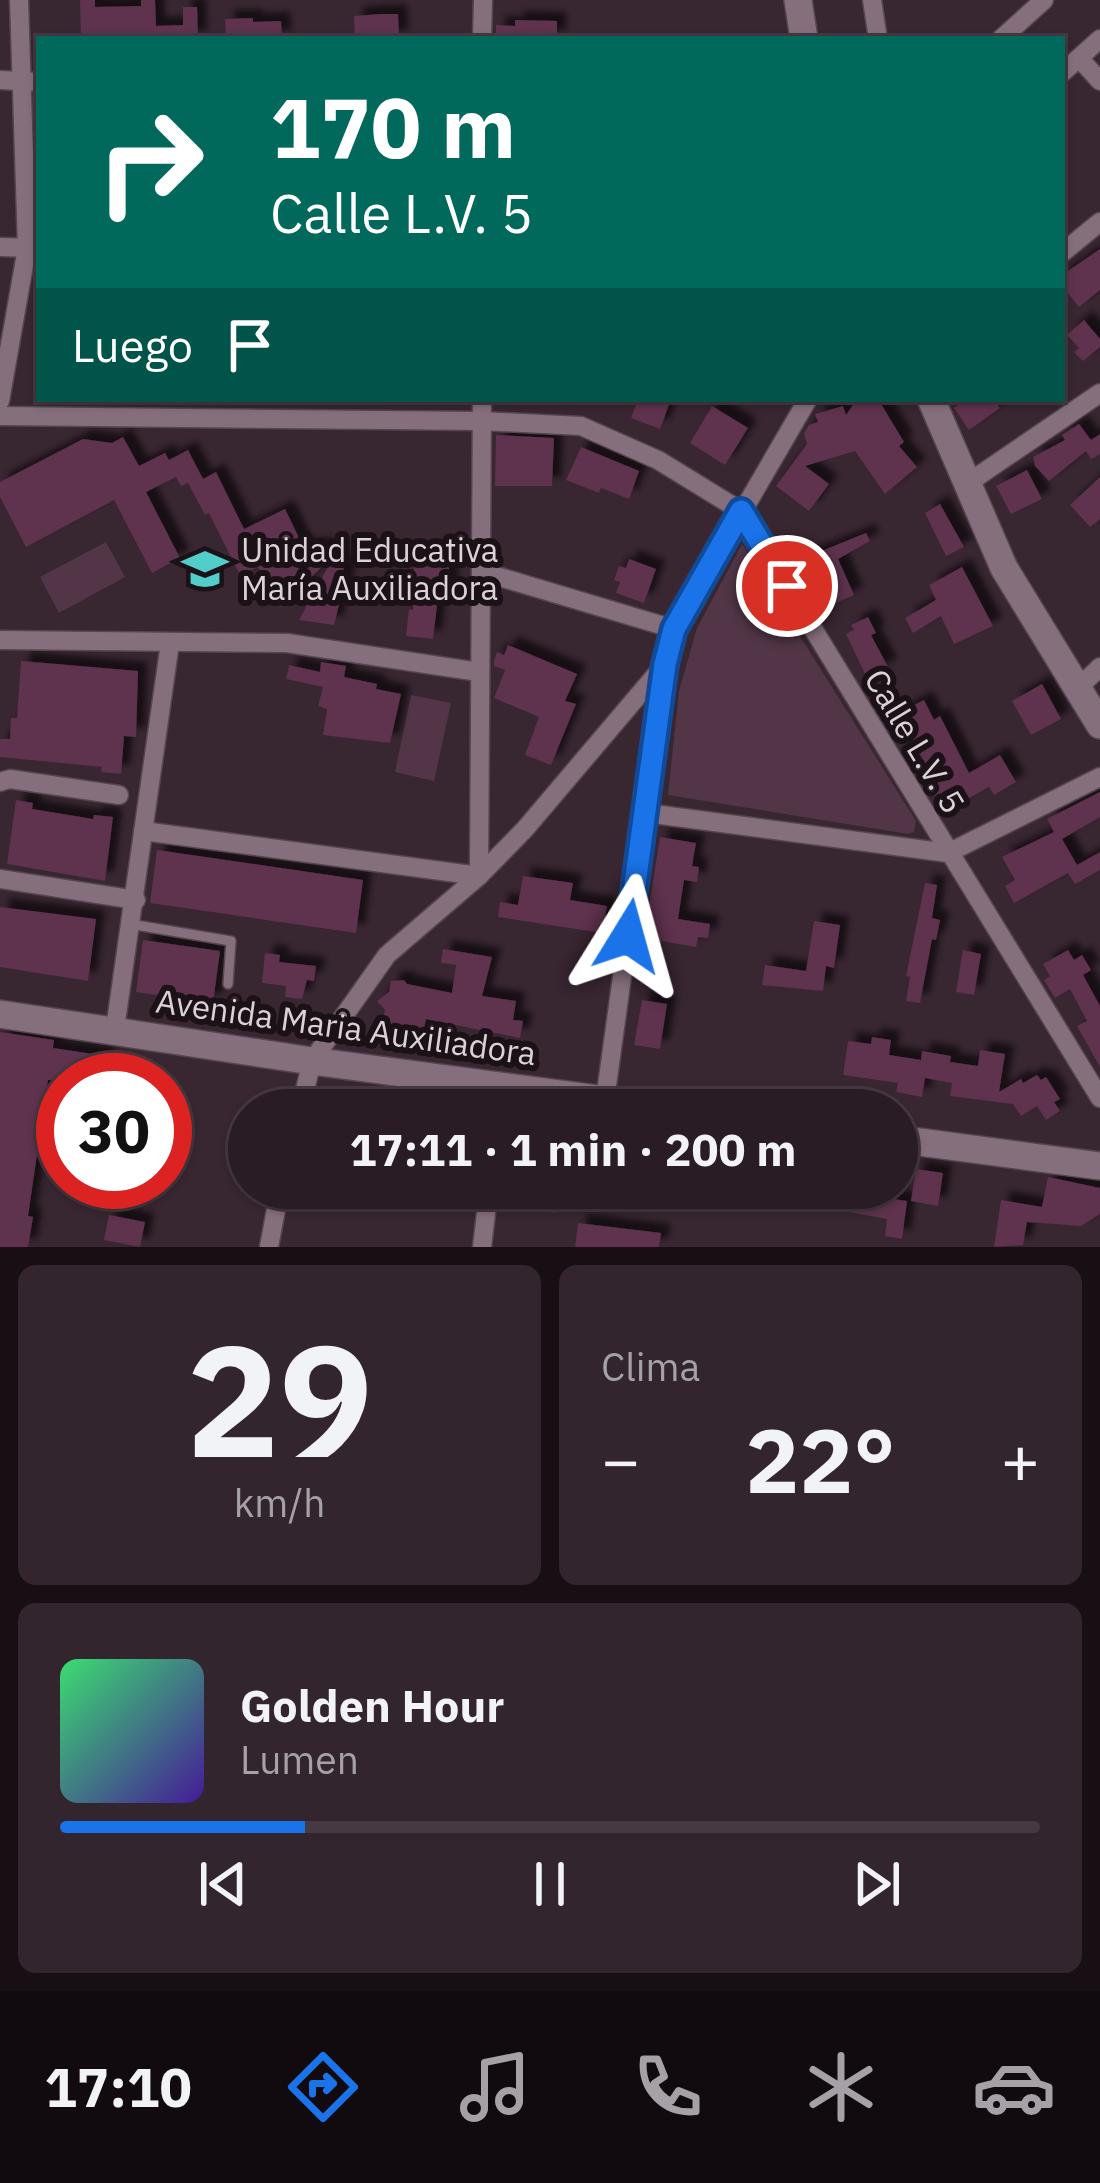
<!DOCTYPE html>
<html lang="es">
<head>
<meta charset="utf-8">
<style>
  body { margin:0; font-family:"IBM Plex Sans",sans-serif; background:#32252d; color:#f1f3f6; height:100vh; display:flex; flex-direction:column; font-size:45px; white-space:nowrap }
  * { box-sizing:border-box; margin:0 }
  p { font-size:39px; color:#a5a1a7 }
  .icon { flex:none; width:66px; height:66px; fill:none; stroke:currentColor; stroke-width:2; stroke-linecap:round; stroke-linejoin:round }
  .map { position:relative; height:1247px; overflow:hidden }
  .sheet { display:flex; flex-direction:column; gap:18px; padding:18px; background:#170f14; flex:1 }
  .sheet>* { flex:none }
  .hud { position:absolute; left:36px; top:36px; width:1029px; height:366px; border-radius:0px; box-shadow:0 3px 9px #0004,0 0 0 3px #463a42; background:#00695c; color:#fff; overflow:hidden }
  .speed { position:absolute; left:36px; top:1053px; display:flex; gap:24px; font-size:60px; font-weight:700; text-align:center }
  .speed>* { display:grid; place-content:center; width:156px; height:156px; border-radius:50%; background:#2a1c25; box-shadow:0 3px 9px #0004,0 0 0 3px #463a42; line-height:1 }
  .speed .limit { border:18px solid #d22; background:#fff; color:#111 }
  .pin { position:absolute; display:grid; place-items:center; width:102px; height:102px; color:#fff; margin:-51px; border:6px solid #fff; border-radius:50%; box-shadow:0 3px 12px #0007 }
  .me { position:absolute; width:132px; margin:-66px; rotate:8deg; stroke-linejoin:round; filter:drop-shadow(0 0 9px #0008) }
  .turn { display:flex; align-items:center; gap:42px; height:252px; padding:0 36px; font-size:54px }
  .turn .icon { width:156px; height:156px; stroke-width:2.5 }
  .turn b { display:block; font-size:84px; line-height:102px }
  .then { display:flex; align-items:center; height:114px; padding:0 36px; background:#0003; gap:24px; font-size:45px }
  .big { font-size:90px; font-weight:700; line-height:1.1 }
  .sheet .card { flex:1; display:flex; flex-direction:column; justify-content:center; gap:18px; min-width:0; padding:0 42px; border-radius:18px; background:#32252d }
  .sheet .dial { align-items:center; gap:0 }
  .dial b { font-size:156px; line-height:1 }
  .song { display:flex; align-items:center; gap:36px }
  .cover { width:144px; height:144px; border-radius:18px; background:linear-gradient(135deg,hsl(140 70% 55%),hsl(260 70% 35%)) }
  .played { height:12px; border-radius:6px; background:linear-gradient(90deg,#1a73e8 25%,#463a42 25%) }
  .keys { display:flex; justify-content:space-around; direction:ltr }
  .heat { display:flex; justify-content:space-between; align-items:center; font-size:66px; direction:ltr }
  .sheet .tiles { flex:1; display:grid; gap:18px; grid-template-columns:1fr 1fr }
  .card:last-child { grid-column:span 2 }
  .trip { position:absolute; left:228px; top:1089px; width:690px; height:120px; border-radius:60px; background:#2a1c25; box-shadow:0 3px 9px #0004,0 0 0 3px #463a42; font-weight:700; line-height:120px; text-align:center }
  .tab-bar { display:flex; height:192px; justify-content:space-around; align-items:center; background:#110b0f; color:#a5a1a7 }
  .tab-bar .icon { width:84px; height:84px }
  .tab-bar .active { color:#1a73e8 }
  .tab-bar b { font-size:54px; color:#f1f3f6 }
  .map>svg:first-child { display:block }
  .green { fill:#523647 }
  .building { fill:#5e314e; filter:url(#shadow) }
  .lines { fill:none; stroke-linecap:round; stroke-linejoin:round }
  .lane-casing { stroke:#54454e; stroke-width:12 }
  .street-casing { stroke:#54454e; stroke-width:21 }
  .secondary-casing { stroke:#54454e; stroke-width:30 }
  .lane { stroke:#856f7c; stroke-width:9 }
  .street { stroke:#856f7c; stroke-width:18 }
  .secondary { stroke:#856f7c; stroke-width:27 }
  .route-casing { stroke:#114b97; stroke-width:30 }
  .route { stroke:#1a73e8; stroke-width:21 }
  .labels { text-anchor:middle; stroke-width:12; stroke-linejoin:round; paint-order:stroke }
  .poi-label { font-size:33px; fill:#ddd1d8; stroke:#1a1217; text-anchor:start }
  .street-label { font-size:33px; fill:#ddd1d8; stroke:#1a1217 }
</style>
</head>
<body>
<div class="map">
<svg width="1100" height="1247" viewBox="0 0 1100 1247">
  <defs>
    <filter id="shadow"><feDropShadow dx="9" dy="-9" stdDeviation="3" flood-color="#0009"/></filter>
  </defs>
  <rect width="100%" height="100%" fill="#382631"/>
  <g class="green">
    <polygon points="106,542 125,577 59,613 40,577"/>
    <polygon points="742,544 916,821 914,832 908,834 668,795 679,691 697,628"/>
    <polygon points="411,695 451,703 434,781 395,772"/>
  </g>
  <g class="building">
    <polygon points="80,0 95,0 95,7 141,6 141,0 155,0 156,26 183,25 183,7 197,7 198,39 81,39"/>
    <polygon points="381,14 398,14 399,39 355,39 354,16"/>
    <polygon points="253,18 253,22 281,21 282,39 226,39 225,19"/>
    <polygon points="515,20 557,21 557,39 496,39 496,25 515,26"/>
    <polygon points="1100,249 1100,290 1079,307 1062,286 1062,275"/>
    <polygon points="1084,320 1100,339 1100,347 1083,361 1074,352 1079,348 1067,335"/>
    <polygon points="638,399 671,399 660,429 631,418"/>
    <polygon points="857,399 878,399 904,442 899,446 917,467 885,494 855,451 805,466 829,484 809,511 776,486 807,444 804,433 809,425 818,422 815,414 843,406 846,415"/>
    <polygon points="967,399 993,399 1000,408 969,430 954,408"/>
    <polygon points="712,406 748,428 725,465 690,443"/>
    <polygon points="1079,424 1091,440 1100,434 1100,454 1091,459 1086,451 1049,481 1035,466 1033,457 1065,440 1062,435"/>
    <polygon points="496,435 554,438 552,486 495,486"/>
    <polygon points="123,437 139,466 165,453 169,460 188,450 203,479 216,472 244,529 285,509 304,548 318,546 336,553 337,550 346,576 334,625 299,620 335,554 281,607 258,567 240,575 209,513 205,515 188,483 181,486 176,477 146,492 180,558 152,573 114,500 26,547 0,497 0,482 83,439 112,443"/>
    <polygon points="581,447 639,471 629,499 601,488 599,493 566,480"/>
    <polygon points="1027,470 1042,499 1011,514 996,486"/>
    <polygon points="1100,477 1100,519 1090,527 1070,505"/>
    <polygon points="940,504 964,547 946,556 925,513"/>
    <polygon points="866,533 870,541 838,559 854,595 829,606 804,558"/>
    <polygon points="629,559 656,569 644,603 616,593 620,582 614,580 619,566 626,568"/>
    <polygon points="414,560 449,561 449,597 438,597 433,639 406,636 409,609 413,610"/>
    <polygon points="962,567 993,626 954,644 941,616 913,633 905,618 936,600 929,585"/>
    <polygon points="868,617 876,633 871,635 888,667 867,678 846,634 854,630 851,625"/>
    <polygon points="508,645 577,674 565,701 576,704 551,765 525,755 539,717 494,698 505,670 494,666 494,661 497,652 504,655"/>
    <polygon points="21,661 138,671 136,737 124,736 121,774 101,772 102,767 0,757 0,739 10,739 11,718 17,718"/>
    <polygon points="321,662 346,666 344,677 377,684 376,689 401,694 390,743 323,735 327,709 318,706 323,687 286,679 289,665 320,672"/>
    <polygon points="1042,684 1061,719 1031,735 1012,701"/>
    <polygon points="924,700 934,720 940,716 969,773 1000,755 1016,782 994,795 989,787 944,812 932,791 938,788 899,713"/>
    <polygon points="1100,792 1100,817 1062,839 1077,865 1100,852 1100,870 1075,884 1068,873 1014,903 1005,886 1015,880 1002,857 1054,832 1047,819"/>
    <polygon points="16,800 33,803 32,809 93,819 94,815 113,817 105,881 7,864"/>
    <polygon points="660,837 696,843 692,866 699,867 697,882 684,880 678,919 710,924 708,938 698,937 696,947 649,939 652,914 648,913"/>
    <polygon points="157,850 363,880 356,933 150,903"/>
    <polygon points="523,876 573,883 570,900 607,906 602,933 498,917 500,902 518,905"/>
    <polygon points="925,883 937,885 932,918 940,920 936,940 932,939 920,1003 906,1001 910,977 906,976"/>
    <polygon points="0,907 96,919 88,981 0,967"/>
    <polygon points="814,921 840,925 834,968 826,966 823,991 762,985 765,965 806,971"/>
    <polygon points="143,940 220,951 213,1003 136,992"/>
    <polygon points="443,949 492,957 482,996 516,1001 513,1020 523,1021 520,1038 426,1019 422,1038 381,1029 385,1010 377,1001 389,992 391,981 404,980 407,984 452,993 456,965 441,963"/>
    <polygon points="963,950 981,954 974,995 956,992"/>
    <polygon points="1068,950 1074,960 1082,955 1091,970 1083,975 1100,1006 1100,1067 1077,1026 1087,1021 1070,989 1055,998 1044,980 1050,976 1043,964"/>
    <polygon points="265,953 280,955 279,962 316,966 314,981 307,980 302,999 285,997 286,986 262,983"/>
    <polygon points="642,1000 667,1004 660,1049 634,1045"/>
    <polygon points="0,1032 54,1040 53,1048 106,1056 102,1080 48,1080 28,1216 33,1217 28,1247 0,1247"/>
    <polygon points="872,1037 891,1040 889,1055 921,1060 922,1051 951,1056 950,1062 978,1066 980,1050 1005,1054 999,1092 1021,1079 1023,1083 1037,1075 1041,1080 1046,1077 1060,1099 1054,1102 1060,1111 1046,1120 1037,1106 1021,1116 1013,1104 950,1096 952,1083 925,1078 922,1097 896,1092 898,1083 843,1075 848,1041 871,1044"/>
    <polygon points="916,1169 943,1173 938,1206 911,1201"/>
    <polygon points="1048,1177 1100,1188 1100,1214 1081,1226 1027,1222 1023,1245 994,1247 1001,1200 1042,1207"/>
    <polygon points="516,1188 559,1188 556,1213 513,1206"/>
    <polygon points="614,1188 683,1188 679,1207 625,1201 626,1197 614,1195"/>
    <polygon points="803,1188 882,1188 880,1197 907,1201 902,1239 885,1236 887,1219 800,1203"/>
    <polygon points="109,1215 145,1222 140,1247 104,1240"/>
    <polygon points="578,1223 661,1233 659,1247 575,1247"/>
  </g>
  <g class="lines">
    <g class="lane-casing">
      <polyline id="lane" points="130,924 231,941 228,984"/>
    </g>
    <g class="street-casing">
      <g id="street">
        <polyline points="872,0 878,39"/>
        <polyline points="482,39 483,0"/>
        <polyline points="1001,39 1044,0"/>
        <polyline points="1079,58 1100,81"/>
        <polyline points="1062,73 1100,39"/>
        <polyline points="0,80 39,82"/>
        <polyline points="0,247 37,248"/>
        <polyline points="1062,253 1100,222"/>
        <polyline points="0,401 27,248 19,0"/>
        <polyline points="0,416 482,421 581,426 658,460 741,511 1100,1098"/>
        <polyline points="965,485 1100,393"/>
        <polyline points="483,572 674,629"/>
        <polyline points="0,640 287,643 479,672"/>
        <polyline points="1077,689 1100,667"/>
        <polyline points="0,782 10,779 119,795"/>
        <polyline points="646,813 948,853 1100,777"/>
        <polyline points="143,831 479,876 482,399"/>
        <polyline points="0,879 136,900"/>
        <polyline points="115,1029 170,643"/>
        <polyline points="605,1100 665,665"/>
        <polyline points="300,1110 312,1061 387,955 479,876 525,829 665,664 674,629 808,399"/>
        <polyline points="269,1247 280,1188"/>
        <polyline points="482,1247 489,1188"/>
      </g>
    </g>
    <g class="secondary-casing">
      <g id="secondary">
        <polyline points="798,0 804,39"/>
        <polyline points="931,399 1004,568 1100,725"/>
        <polyline points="0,1014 312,1061 681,1110"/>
        <polyline points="897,1139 1100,1166"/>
      </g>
    </g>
    <use href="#lane" class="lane"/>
    <use href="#street" class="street"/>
    <use href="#secondary" class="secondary"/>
  </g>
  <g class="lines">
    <g class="route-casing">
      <polyline id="route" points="628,936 665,664 674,629 741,511 787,586"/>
    </g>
    <use href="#route" class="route"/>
  </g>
  <defs>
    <g id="school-bare" transform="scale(3.6)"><path d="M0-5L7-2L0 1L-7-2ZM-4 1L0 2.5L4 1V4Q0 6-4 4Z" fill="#53cdca" stroke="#1a1217" stroke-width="2.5" paint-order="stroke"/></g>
  </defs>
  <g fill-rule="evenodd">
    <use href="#school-bare" x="205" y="569"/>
  </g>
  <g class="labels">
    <g class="poi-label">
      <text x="241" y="562">Unidad Educativa<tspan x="241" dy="38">María Auxiliadora</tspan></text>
    </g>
    <g class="street-label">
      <text transform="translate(915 741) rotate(59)" y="12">Calle L.V. 5</text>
      <text transform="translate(346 1027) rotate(8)" y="12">Avenida Maria Auxiliadora</text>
    </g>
  </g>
</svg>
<div class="speed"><div class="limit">30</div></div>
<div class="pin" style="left:787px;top:586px;background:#d93025"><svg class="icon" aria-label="arrive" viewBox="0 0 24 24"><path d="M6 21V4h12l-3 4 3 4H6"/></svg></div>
<svg class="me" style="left:628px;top:936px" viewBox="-20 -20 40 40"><path d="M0-17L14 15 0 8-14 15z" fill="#1a73e8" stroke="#fff" stroke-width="4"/></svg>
<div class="trip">17:11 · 1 min · 200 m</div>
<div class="hud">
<div class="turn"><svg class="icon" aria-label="right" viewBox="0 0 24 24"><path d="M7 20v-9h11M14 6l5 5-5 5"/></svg><div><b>170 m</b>Calle L.V. 5</div></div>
<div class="then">Luego<svg class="icon" aria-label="arrive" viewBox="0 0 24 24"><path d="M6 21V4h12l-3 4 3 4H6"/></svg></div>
</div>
</div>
<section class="sheet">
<div class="tiles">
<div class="card dial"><b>29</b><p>km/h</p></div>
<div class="card"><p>Clima</p>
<div class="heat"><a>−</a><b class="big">22°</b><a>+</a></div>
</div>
<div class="card">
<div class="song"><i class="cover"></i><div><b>Golden Hour</b><p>Lumen</p></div></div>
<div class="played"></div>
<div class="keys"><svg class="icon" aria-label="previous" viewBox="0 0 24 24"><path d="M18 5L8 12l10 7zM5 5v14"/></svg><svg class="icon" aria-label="pause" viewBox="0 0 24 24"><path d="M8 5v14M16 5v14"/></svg><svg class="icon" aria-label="next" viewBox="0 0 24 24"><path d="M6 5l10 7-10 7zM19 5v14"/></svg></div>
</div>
</div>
</section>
<nav class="tab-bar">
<b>17:10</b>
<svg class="icon active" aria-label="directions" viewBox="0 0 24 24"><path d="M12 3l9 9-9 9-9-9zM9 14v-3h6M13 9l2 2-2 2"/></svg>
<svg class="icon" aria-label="music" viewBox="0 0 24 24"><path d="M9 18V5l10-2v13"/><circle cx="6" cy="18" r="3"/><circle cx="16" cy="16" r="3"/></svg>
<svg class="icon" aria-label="phone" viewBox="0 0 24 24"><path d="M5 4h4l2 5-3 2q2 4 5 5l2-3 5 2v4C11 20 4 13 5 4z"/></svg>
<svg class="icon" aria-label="climate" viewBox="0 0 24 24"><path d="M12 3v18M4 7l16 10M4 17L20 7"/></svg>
<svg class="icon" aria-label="car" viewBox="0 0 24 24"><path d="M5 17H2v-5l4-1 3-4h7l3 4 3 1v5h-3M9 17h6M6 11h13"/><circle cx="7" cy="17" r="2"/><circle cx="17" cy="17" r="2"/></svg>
</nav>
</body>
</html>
